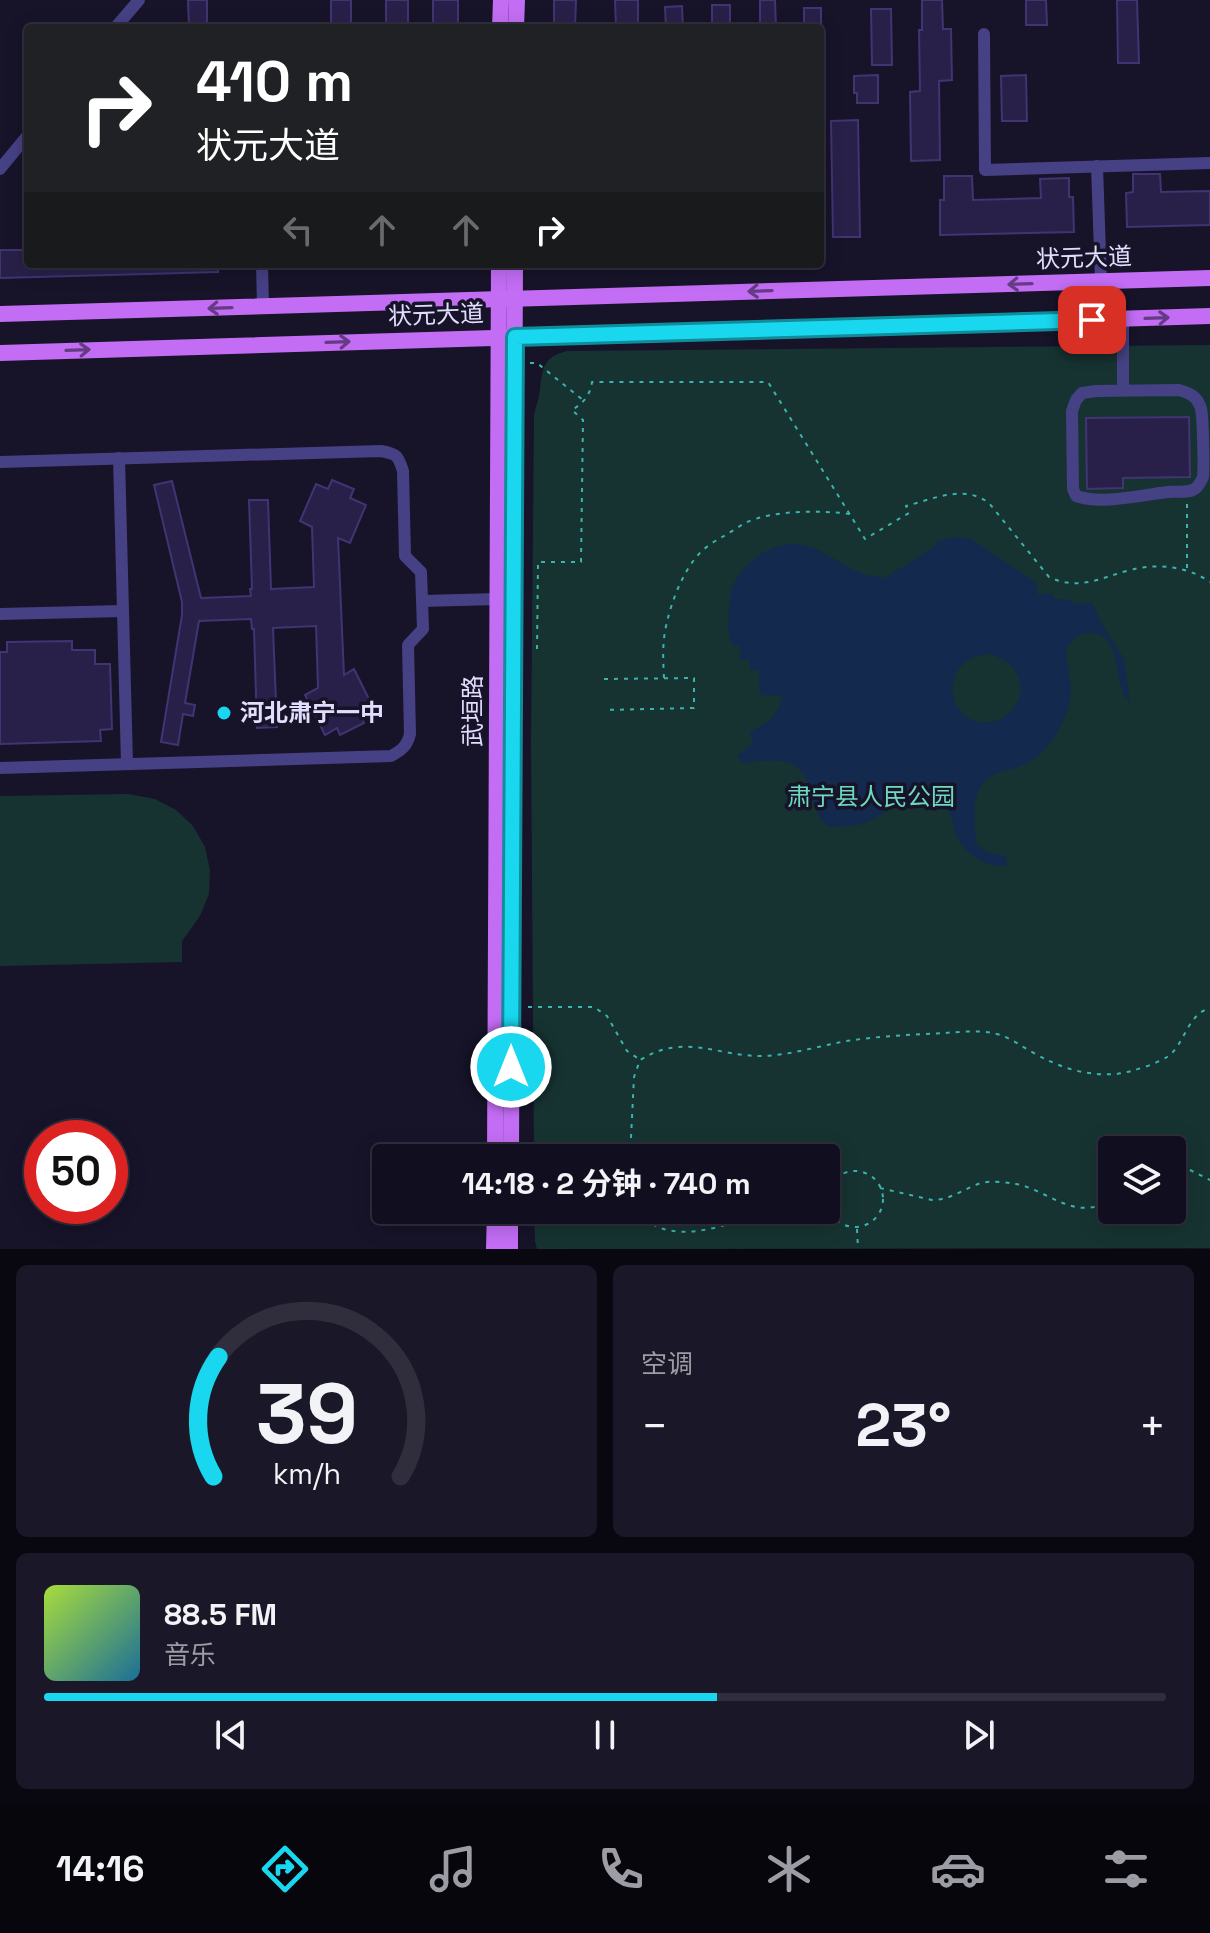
<!DOCTYPE html>
<html lang="zh">
<head>
<meta charset="utf-8">
<style>
  body { margin:0; font-family:"Space Grotesk","Noto Sans SC",sans-serif; background:#1a1728; color:#f1f3f6; height:100vh; display:flex; flex-direction:column; font-size:30px; white-space:nowrap }
  * { box-sizing:border-box; margin:0 }
  p { font-size:26px; color:#9c9ca4 }
  .icon { flex:none; width:44px; height:44px; fill:none; stroke:currentColor; stroke-width:2; stroke-linecap:round; stroke-linejoin:round }
  .map { position:relative; height:1249px; overflow:hidden }
  .panel { display:flex; flex-direction:column; gap:16px; padding:16px; background:#090811; flex:1 }
  .panel>* { flex:none }
  .banner { position:absolute; left:24px; top:24px; width:800px; height:244px; border-radius:8px; box-shadow:0 4px 20px #0003,0 0 0 2px #302e3d; background:#202124; color:#fff; overflow:hidden }
  .buttons { position:absolute; left:1098px; top:1136px; display:grid; gap:16px }
  .buttons a { display:grid; place-items:center; width:88px; height:88px; border-radius:8px; background:#110e1f; box-shadow:0 4px 20px #0003,0 0 0 2px #302e3d; font-size:40px }
  .speed { position:absolute; left:24px; top:1120px; display:flex; gap:16px; font-size:40px; font-weight:700; text-align:center }
  .speed>* { display:grid; place-content:center; width:104px; height:104px; border-radius:50%; background:#110e1f; box-shadow:0 4px 20px #0003,0 0 0 2px #302e3d; line-height:1 }
  .speed .limit { border:12px solid #d22; background:#fff; color:#111 }
  .pin { position:absolute; display:grid; place-items:center; width:68px; height:68px; color:#fff; margin:-34px; border-radius:16px; box-shadow:0 4px 12px #0006 }
  .me { position:absolute; width:88px; margin:-44px; rotate:0deg; stroke-linejoin:round; filter:drop-shadow(0 0 6px #0008) }
  .turn { display:flex; align-items:center; gap:28px; height:168px; padding:0 40px; font-size:36px }
  .turn .icon { width:104px; height:104px; stroke-width:2.5 }
  .turn b { display:block; font-size:56px; line-height:68px }
  .lanes { display:flex; align-items:center; height:76px; padding:0 40px; background:#0003; justify-content:center; gap:40px; direction:ltr }
  .lanes .off { opacity:.35 }
  .big { font-size:60px; font-weight:700; line-height:1.1 }
  .panel .tile { flex:1; display:flex; flex-direction:column; justify-content:center; gap:12px; min-width:0; padding:0 28px; border-radius:12px; background:#1a1728 }
  .panel .dial { align-items:center; gap:0 }
  .dial svg { height:208px; overflow:visible; fill:none; stroke:#302e3d; stroke-width:7; stroke-linecap:round; text-anchor:middle }
  .dial text { fill:#f1f3f6; stroke:none }
  .song { display:flex; align-items:center; gap:24px }
  .cover { width:96px; height:96px; border-radius:12px; background:linear-gradient(135deg,hsl(80 70% 55%),hsl(200 70% 35%)) }
  .played { height:8px; border-radius:4px; background:linear-gradient(90deg,#18d7ee 60%,#302e3d 60%) }
  .keys { display:flex; justify-content:space-around; direction:ltr }
  .heat { display:flex; justify-content:space-between; align-items:center; font-size:44px; direction:ltr }
  .panel .tiles { flex:1; display:grid; gap:16px; grid-template-columns:1fr 1fr }
  .tile:last-child { grid-column:span 2 }
  .trip { position:absolute; left:372px; top:1144px; width:468px; height:80px; border-radius:8px; background:#110e1f; box-shadow:0 4px 20px #0003,0 0 0 2px #302e3d; font-weight:700; line-height:80px; text-align:center }
  .tabs { display:flex; height:128px; justify-content:space-around; align-items:center; background:#07060c; color:#9c9ca4 }
  .tabs .icon { width:56px; height:56px }
  .tabs .current { color:#18d7ee }
  .tabs b { font-size:36px; color:#f1f3f6 }
  .map>svg:first-child { display:block }
  .green { fill:#163332; fill-rule:evenodd }
  .water { fill:#13294d; fill-rule:evenodd }
  .building { fill:#292049; stroke:#413473; stroke-width:2 }
  .lines { fill:none; stroke-linecap:round; stroke-linejoin:round }
  .path { stroke:#3ab4ad; stroke-width:2; stroke-dasharray:4 6; stroke-linecap:butt }
  .minor { stroke:#454184; stroke-width:12 }
  .major { stroke:#c36df4; stroke-width:16 }
  .oneway { stroke:#643b84 }
  .route-casing { stroke:#108c9b; stroke-width:20 }
  .route { stroke:#18d7ee; stroke-width:14 }
  .poi-dot { fill:#18d7ee; stroke:#171329; stroke-width:3 }
  .labels { text-anchor:middle; stroke-width:7; stroke-linejoin:round; paint-order:stroke }
  .street-label { font-size:24px; fill:#e1ddfd; stroke:#171329 }
  .poi-label { font-size:24px; font-weight:bold; fill:#e1ddfd; stroke:#171329; text-anchor:start }
  .park-label { font-size:24px; fill:#6dd9bf; stroke:#171329 }
</style>
</head>
<body>
<div class="map">
<svg width="1210" height="1249" viewBox="0 0 1210 1249">
  <rect width="100%" height="100%" fill="#171329"/>
  <g class="green">
    <path d="M 1210,345 L 1210,1248 L 537,1249 L 535,1241 L 534,1210 L 826,1210 L 826,1158 L 534,1158 L 531,742 L 534,415 C 535,409 538,402 539,396 C 543,373 539,358 567,351 ZM 1112,1150 L 1172,1150 L 1172,1210 L 1112,1210 Z"/>
    <polygon points="128,794 155,799 176,810 193,826 205,847 210,870 209,894 200,916 182,941 182,962 0,966 0,796"/>
  </g>
  <path class="water" d="M 961,537 L 972,540 L 1037,583 L 1037,594 L 1054,594 L 1054,599 L 1073,600 L 1073,604 L 1092,603 L 1105,629 L 1124,659 L 1130,703 C 1127,699 1124,696 1123,692 C 1115,673 1119,626 1084,634 C 1075,636 1069,643 1066,651 C 1067,668 1073,683 1070,701 C 1065,725 1047,755 1023,765 C 1011,771 993,771 983,783 C 971,798 974,826 977,844 L 987,852 L 1006,856 L 1007,866 C 988,868 966,856 958,838 C 952,826 954,814 942,806 C 929,798 908,797 895,805 C 886,810 879,817 870,821 C 862,825 854,826 846,826 C 840,826 833,828 828,826 C 822,823 819,816 817,811 C 812,802 810,792 807,782 C 799,755 767,759 744,764 L 737,757 L 753,743 L 750,732 C 769,722 777,718 782,696 L 760,695 L 759,670 L 750,670 L 750,660 L 740,660 L 740,646 L 733,646 C 727,633 728,624 729,610 C 730,604 729,598 731,592 C 739,566 767,543 796,544 C 826,546 855,580 880,576 L 883,579 L 936,546 L 935,542 L 950,538 ZM 988,654 C 1015,659 1032,687 1012,710 C 1007,717 999,721 991,722 C 944,728 937,658 988,654 Z"/>
  <g class="building">
    <polygon points="188,0 207,0 207,28 189,28"/>
    <rect x="331" y="0" width="20" height="28"/>
    <rect x="386" y="0" width="22" height="26"/>
    <rect x="433" y="0" width="25" height="28"/>
    <polygon points="554,0 576,0 575,28 554,28"/>
    <polygon points="615,0 638,0 638,28 616,28"/>
    <polygon points="760,0 775,0 776,28 760,28"/>
    <polygon points="922,0 942,0 943,29 951,29 952,80 939,81 940,160 911,161 910,92 920,91 919,30 922,30"/>
    <polygon points="1026,0 1046,0 1047,25 1026,25"/>
    <polygon points="1117,0 1137,0 1139,63 1118,63"/>
    <rect x="712" y="5" width="18" height="23"/>
    <polygon points="682,6 683,28 666,28 665,7"/>
    <rect x="804" y="8" width="17" height="20"/>
    <polygon points="871,9 891,9 892,65 872,65"/>
    <polygon points="878,75 878,103 857,103 857,93 854,93 854,76"/>
    <polygon points="1026,75 1027,121 1002,121 1001,76"/>
    <polygon points="858,120 860,237 833,237 831,121"/>
    <polygon points="1133,174 1160,174 1161,192 1210,191 1210,225 1127,227 1126,193 1133,192"/>
    <polygon points="944,176 972,176 973,200 1041,198 1040,179 1069,178 1069,197 1073,197 1074,232 940,235 940,200 944,200"/>
    <polygon points="0,250 28,250 28,264 218,264 218,272 0,278"/>
    <polygon points="1189,417 1190,477 1123,478 1123,488 1087,489 1086,418"/>
    <polygon points="332,480 354,489 350,498 366,505 350,543 338,538 344,675 354,669 374,709 361,716 364,723 340,735 337,728 325,735 305,695 318,688 316,626 273,628 277,727 257,728 254,629 252,629 251,619 199,621 185,703 195,705 193,716 183,714 178,745 161,742 182,615 182,602 154,485 172,481 201,598 251,596 250,589 252,589 249,500 268,500 271,589 314,587 312,527 300,521 316,484 328,489"/>
    <polygon points="72,641 72,650 95,650 95,664 110,664 112,729 100,730 101,741 0,744 0,652 7,652 7,642"/>
  </g>
  <g class="lines">
    <g class="path">
      <polyline points="530,363 537,363 583,400"/>
      <polyline points="1187,504 1187,570"/>
      <path d="M 537,649 L 538,562 L 581,562 L 583,420 L 572,410 C 583,403 590,396 592,382 L 768,382 L 865,539 L 909,513 L 906,506 C 933,499 964,484 989,503 L 1049,577 C 1079,591 1100,578 1130,570 C 1157,563 1187,566 1210,582"/>
      <path d="M 664,678 C 663,659 662,641 667,622 C 672,600 683,572 698,555 C 705,547 715,541 724,536 C 731,532 738,527 745,523 C 772,510 820,510 850,514"/>
      <polyline points="604,679 694,678 694,708 604,710"/>
      <polyline points="528,1007 594,1007 607,1016 627,1051 639,1059"/>
      <path d="M 630,1158 L 634,1077 L 640,1060 C 686,1032 717,1057 764,1056 C 789,1055 816,1047 841,1042 C 875,1036 910,1035 944,1033 C 959,1032 977,1030 992,1033 C 1006,1035 1018,1044 1030,1051 C 1059,1067 1082,1076 1116,1074 C 1129,1073 1164,1062 1172,1053 C 1186,1038 1189,1014 1210,1008"/>
      <polyline points="1172,1161 1210,1180"/>
      <circle cx="855" cy="1199" r="28"/>
      <path d="M 880,1188 L 932,1200 C 950,1200 962,1190 978,1184 C 989,1180 1004,1182 1016,1184 C 1044,1189 1068,1215 1098,1206 L 1112,1189"/>
      <path d="M 639,1210 C 661,1249 730,1227 762,1210"/>
      <polyline points="857,1229 858,1249"/>
    </g>
    <g class="minor">
      <polyline points="115,28 139,0"/>
      <polyline points="984,34 985,170 1210,163"/>
      <polyline points="1097,166 1101,281"/>
      <polyline points="0,169 28,135"/>
      <polyline points="262,264 263,307"/>
      <polyline points="1123,319 1123,390"/>
      <path d="M 1179,390 C 1190,393 1198,397 1201,409 C 1203,416 1204,469 1203,477 C 1203,478 1198,486 1197,487 C 1191,494 1177,491 1168,492 C 1141,495 1102,505 1076,496 L 1073,489 L 1072,411 L 1076,400 L 1082,393 L 1096,391 Z"/>
      <polyline points="119,458 127,764"/>
      <path d="M 0,462 L 381,451 C 397,454 398,455 403,471 L 405,556 L 421,572 L 423,629 L 408,645 L 410,734 C 407,746 402,750 391,756 L 0,768"/>
      <polyline points="422,601 497,599"/>
      <polyline points="0,614 123,611"/>
    </g>
    <g class="major">
      <polyline points="500,28 501,0"/>
      <polyline points="516,28 517,0"/>
      <polyline points="0,314 1210,278"/>
      <polyline points="0,353 1210,316"/>
      <polyline points="495,1158 499,264"/>
      <polyline points="511,1158 515,264"/>
      <polyline points="494,1249 495,1210"/>
      <polyline points="510,1249 510,1210"/>
    </g>
  </g>
  <defs><path id="oneway-shaft" d="M-6 0H5M1.5-3L5.5 0L1.5 3" fill="none" stroke-width="1.6" stroke-linecap="round" stroke-linejoin="round" transform="scale(2)"/></defs>
  <g class="oneway">
    <use href="#oneway-shaft" transform="translate(1020 284) rotate(178)"/>
    <use href="#oneway-shaft" transform="translate(760 291) rotate(178)"/>
    <use href="#oneway-shaft" transform="translate(220 308) rotate(178)"/>
    <use href="#oneway-shaft" transform="translate(1157 318) rotate(-2)"/>
    <use href="#oneway-shaft" transform="translate(338 342) rotate(-2)"/>
    <use href="#oneway-shaft" transform="translate(78 350) rotate(-2)"/>
  </g>
  <g class="lines">
    <g class="route-casing">
      <polyline id="route" points="511,1067 515,337 1092,320"/>
    </g>
    <use href="#route" class="route"/>
  </g>
  <circle class="poi-dot" cx="224" cy="713" r="8"/>
  <g class="labels">
    <g class="street-label">
      <text transform="translate(1084 258) rotate(-2)" y="8">状元大道</text>
      <text transform="translate(436 315) rotate(-2)" y="8">状元大道</text>
      <text transform="translate(473 711) rotate(-90)" y="8">武垣路</text>
    </g>
    <g class="poi-label">
      <text x="240" y="721">河北肃宁一中</text>
    </g>
    <g class="park-label">
      <text x="871" y="805">肃宁县人民公园</text>
    </g>
  </g>
</svg>
<div class="buttons">
<a><svg class="icon" aria-label="layers" viewBox="0 0 24 24"><path d="M12 4l9 5-9 5-9-5zM3 14l9 5 9-5"/></svg></a>
</div>
<div class="speed"><div class="limit">50</div></div>
<div class="pin" style="left:1092px;top:320px;background:#d93025"><svg class="icon" aria-label="arrive" viewBox="0 0 24 24"><path d="M6 21V4h12l-3 4 3 4H6"/></svg></div>
<svg class="me" style="left:511px;top:1067px" viewBox="-20 -20 40 40"><circle r="17" fill="#18d7ee" stroke="#fff" stroke-width="3"/><path d="M0-11L8 9 0 5-8 9z" fill="#fff"/></svg>
<div class="trip">14:18 · 2 分钟 · 740 m</div>
<div class="banner">
<div class="turn"><svg class="icon" aria-label="right" viewBox="0 0 24 24"><path d="M7 20v-9h11M14 6l5 5-5 5"/></svg><div><b>410 m</b>状元大道</div></div>
<div class="lanes"><svg class="icon off" aria-label="left" viewBox="0 0 24 24"><path d="M17 20v-9H6M10 6l-5 5 5 5"/></svg><svg class="icon off" aria-label="ahead" viewBox="0 0 24 24"><path d="M12 20V5M6 11l6-6 6 6"/></svg><svg class="icon off" aria-label="ahead" viewBox="0 0 24 24"><path d="M12 20V5M6 11l6-6 6 6"/></svg><svg class="icon" aria-label="right" viewBox="0 0 24 24"><path d="M7 20v-9h11M14 6l5 5-5 5"/></svg></div>
</div>
</div>
<section class="panel">
<div class="tiles">
<div class="tile dial"><svg viewBox="0 0 100 80">
<path d="M14 69A42 42 0 1 1 86 69"/>
<path d="M14 69A42 42 0 0 1 16 23" stroke="#18d7ee"/>
<text x="50" y="56" font-size="32" font-weight="700">39</text>
<text x="50" y="72" font-size="11">km/h</text>
</svg></div>
<div class="tile"><p>空调</p>
<div class="heat"><a>−</a><b class="big">23°</b><a>+</a></div>
</div>
<div class="tile">
<div class="song"><i class="cover"></i><div><b>88.5 FM</b><p>音乐</p></div></div>
<div class="played"></div>
<div class="keys"><svg class="icon" aria-label="previous" viewBox="0 0 24 24"><path d="M18 5L8 12l10 7zM5 5v14"/></svg><svg class="icon" aria-label="pause" viewBox="0 0 24 24"><path d="M8 5v14M16 5v14"/></svg><svg class="icon" aria-label="next" viewBox="0 0 24 24"><path d="M6 5l10 7-10 7zM19 5v14"/></svg></div>
</div>
</div>
</section>
<nav class="tabs">
<b>14:16</b>
<svg class="icon current" aria-label="directions" viewBox="0 0 24 24"><path d="M12 3l9 9-9 9-9-9zM9 14v-3h6M13 9l2 2-2 2"/></svg>
<svg class="icon" aria-label="music" viewBox="0 0 24 24"><path d="M9 18V5l10-2v13"/><circle cx="6" cy="18" r="3"/><circle cx="16" cy="16" r="3"/></svg>
<svg class="icon" aria-label="phone" viewBox="0 0 24 24"><path d="M5 4h4l2 5-3 2q2 4 5 5l2-3 5 2v4C11 20 4 13 5 4z"/></svg>
<svg class="icon" aria-label="climate" viewBox="0 0 24 24"><path d="M12 3v18M4 7l16 10M4 17L20 7"/></svg>
<svg class="icon" aria-label="car" viewBox="0 0 24 24"><path d="M5 17H2v-5l4-1 3-4h7l3 4 3 1v5h-3M9 17h6M6 11h13"/><circle cx="7" cy="17" r="2"/><circle cx="17" cy="17" r="2"/></svg>
<svg class="icon" aria-label="filters" viewBox="0 0 24 24"><path d="M4 7h16M4 17h16"/><circle cx="9" cy="7" r="2"/><circle cx="15" cy="17" r="2"/></svg>
</nav>
</body>
</html>
